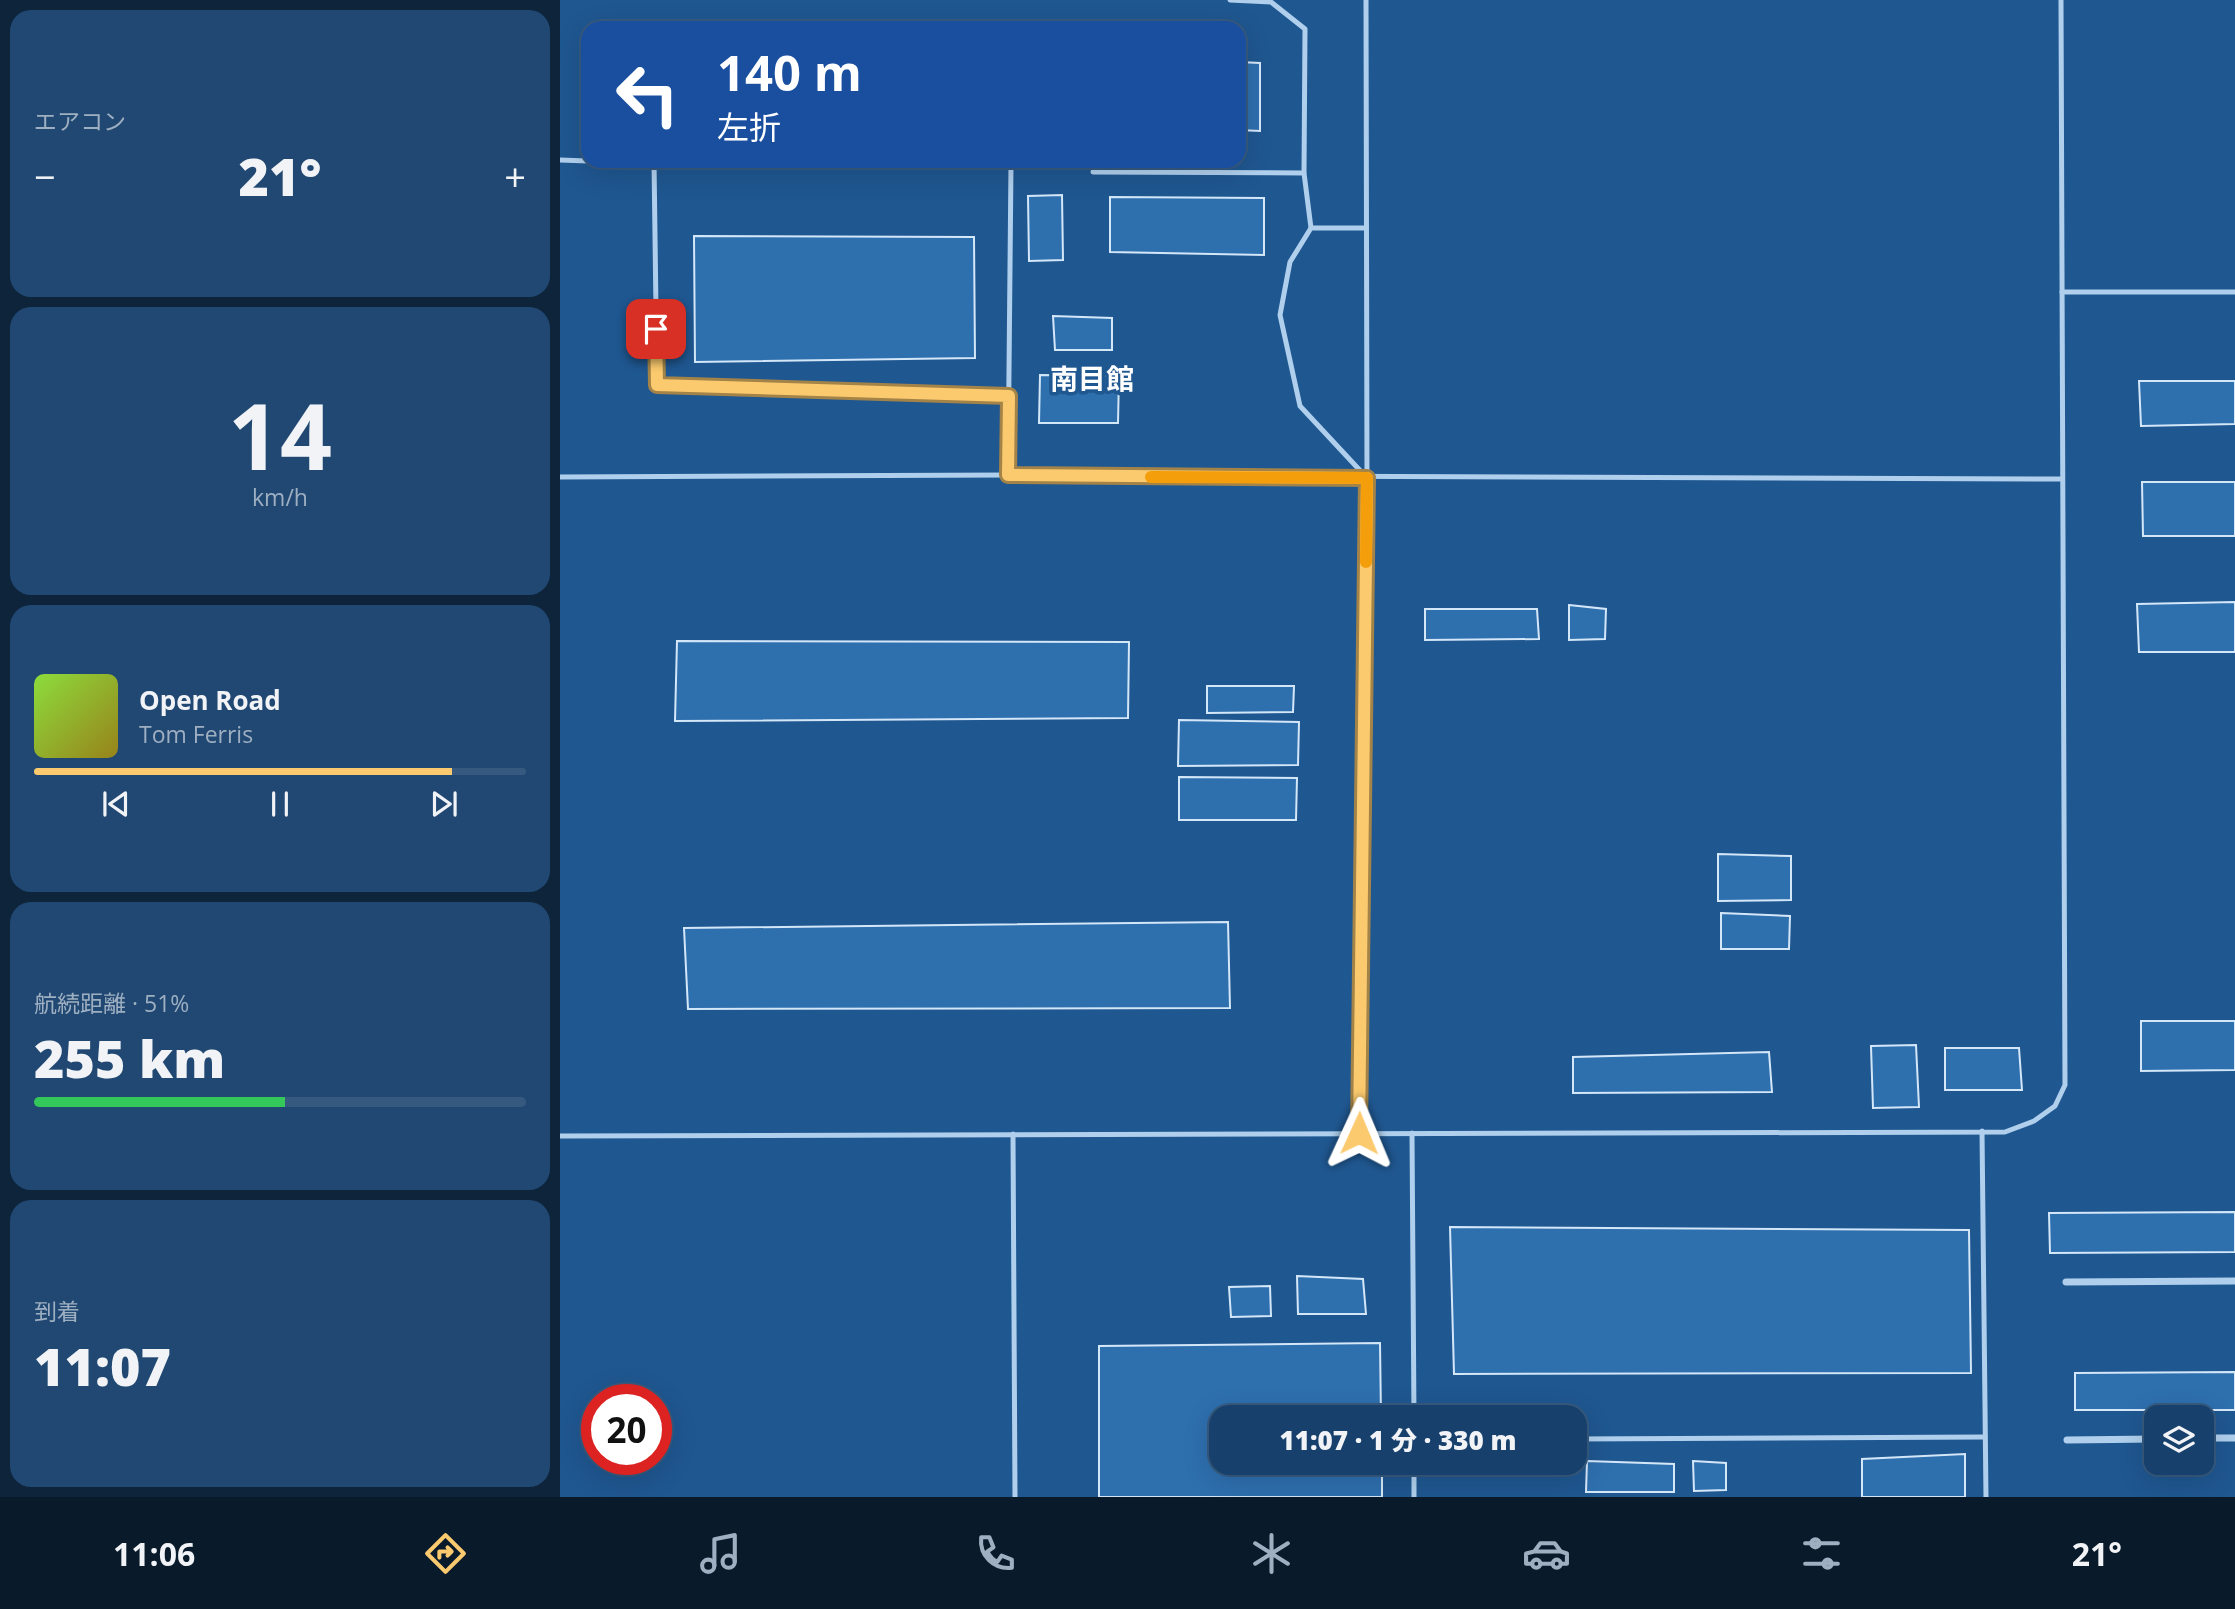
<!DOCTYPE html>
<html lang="ja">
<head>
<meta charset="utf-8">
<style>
  body { margin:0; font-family:"Open Sans","Noto Sans JP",sans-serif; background:#204872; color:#f1f3f6; height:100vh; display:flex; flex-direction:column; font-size:26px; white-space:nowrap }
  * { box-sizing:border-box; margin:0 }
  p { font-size:23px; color:#9eafc2 }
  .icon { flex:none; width:38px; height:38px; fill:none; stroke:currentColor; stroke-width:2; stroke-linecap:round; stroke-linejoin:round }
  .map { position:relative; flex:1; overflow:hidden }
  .details { display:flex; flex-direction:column; gap:10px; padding:10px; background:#0d243b; width:560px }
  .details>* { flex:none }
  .top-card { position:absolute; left:21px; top:21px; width:665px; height:147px; border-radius:21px; box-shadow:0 7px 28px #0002,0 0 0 2px #365a7f; background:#1a4fa0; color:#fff; overflow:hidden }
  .fabs { position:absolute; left:1584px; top:1405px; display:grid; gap:14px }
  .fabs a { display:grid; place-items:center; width:70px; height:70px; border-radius:14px; background:#17416c; box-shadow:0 7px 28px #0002,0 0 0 2px #365a7f; font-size:35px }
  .speed { position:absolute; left:21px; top:1384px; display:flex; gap:14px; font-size:35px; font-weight:700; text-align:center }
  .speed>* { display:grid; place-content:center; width:91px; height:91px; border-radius:50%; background:#17416c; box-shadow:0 7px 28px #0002,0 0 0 2px #365a7f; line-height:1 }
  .speed .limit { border:10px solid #d22; background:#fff; color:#111 }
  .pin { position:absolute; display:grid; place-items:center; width:60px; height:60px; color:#fff; margin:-30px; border-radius:14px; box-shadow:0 4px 10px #0006 }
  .me { position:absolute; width:77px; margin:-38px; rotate:1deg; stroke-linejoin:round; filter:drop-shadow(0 0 5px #0008) }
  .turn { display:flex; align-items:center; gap:24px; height:147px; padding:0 21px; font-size:32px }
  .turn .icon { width:91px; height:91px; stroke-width:2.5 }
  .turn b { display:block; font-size:49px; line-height:60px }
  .big { font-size:52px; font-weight:800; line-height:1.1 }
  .details .card { flex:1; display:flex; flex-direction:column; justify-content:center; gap:10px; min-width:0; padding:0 24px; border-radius:21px; background:#204872 }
  .details .dial { align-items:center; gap:0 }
  .dial b { font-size:91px; line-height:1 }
  .song { display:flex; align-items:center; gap:21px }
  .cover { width:84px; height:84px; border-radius:10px; background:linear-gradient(135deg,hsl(90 70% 55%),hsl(50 70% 35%)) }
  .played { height:7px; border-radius:4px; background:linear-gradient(90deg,#fbca6e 85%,#365a7f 85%) }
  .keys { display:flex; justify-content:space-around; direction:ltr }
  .heat { display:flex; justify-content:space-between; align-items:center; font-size:38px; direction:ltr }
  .charge { height:10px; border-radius:5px; background:linear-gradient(90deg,#34c759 51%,#365a7f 0) }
  .trip { position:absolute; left:649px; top:1405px; width:378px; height:70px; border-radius:21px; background:#17416c; box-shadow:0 7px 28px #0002,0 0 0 2px #365a7f; font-weight:800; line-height:70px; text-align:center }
  .menu { display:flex; height:112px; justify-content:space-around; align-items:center; background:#091a2b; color:#9eafc2 }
  .menu .icon { width:49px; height:49px }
  .menu .selected { color:#fbca6e }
  .menu b { font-size:32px; color:#f1f3f6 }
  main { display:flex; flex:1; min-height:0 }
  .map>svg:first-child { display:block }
  .building { fill:#2e6fae; stroke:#d4e7f9; stroke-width:2 }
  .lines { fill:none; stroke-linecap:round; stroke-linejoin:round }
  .lane { stroke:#afcfed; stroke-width:5 }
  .street { stroke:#afcfed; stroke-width:7 }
  .route-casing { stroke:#a38348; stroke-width:18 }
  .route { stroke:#fbca6e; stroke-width:12 }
  .slow { stroke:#f59e0b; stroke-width:12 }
  .labels { text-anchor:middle; stroke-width:7; stroke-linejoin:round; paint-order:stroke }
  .quarter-label { font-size:28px; font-weight:bold; fill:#fff; stroke:#1f5790 }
</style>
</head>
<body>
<main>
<section class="details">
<div class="card"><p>エアコン</p>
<div class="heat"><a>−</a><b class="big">21°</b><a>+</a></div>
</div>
<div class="card dial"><b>14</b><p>km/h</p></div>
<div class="card">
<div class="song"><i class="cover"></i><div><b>Open Road</b><p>Tom Ferris</p></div></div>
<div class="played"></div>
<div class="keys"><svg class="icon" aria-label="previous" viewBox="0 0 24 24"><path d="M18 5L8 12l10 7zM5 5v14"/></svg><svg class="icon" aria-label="pause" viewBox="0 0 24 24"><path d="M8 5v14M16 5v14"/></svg><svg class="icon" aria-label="next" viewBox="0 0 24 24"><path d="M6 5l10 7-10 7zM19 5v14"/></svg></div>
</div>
<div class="card"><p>航続距離 · 51%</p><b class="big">255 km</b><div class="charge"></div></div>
<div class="card"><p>到着</p><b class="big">11:07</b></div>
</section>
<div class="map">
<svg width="1675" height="1497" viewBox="0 0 1675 1497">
  <rect width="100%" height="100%" fill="#1f5790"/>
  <g class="building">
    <polygon points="526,25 526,28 134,28 134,27"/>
    <polygon points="679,62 700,63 700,131 679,130"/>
    <polygon points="502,195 503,260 469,261 468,196"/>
    <polygon points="550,197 704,198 704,255 550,252"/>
    <polygon points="134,236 414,237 415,358 135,362"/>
    <polygon points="493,316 552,318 552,350 495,350"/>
    <polygon points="480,375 559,376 558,423 479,423"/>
    <polygon points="1579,381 1675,381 1675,424 1581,426"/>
    <polygon points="1582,482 1675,482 1675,536 1583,536"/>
    <polygon points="1675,602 1675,652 1579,652 1577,604"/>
    <polygon points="1009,605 1046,609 1045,639 1009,640"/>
    <polygon points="865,609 977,609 979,639 865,640"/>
    <polygon points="117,641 569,642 568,718 115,721"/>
    <polygon points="647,686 734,686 733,712 647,713"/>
    <polygon points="619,720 739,722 738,765 618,766"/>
    <polygon points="619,777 737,778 736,820 619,820"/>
    <polygon points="1158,854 1231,856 1231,900 1158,901"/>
    <polygon points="1161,913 1230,916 1229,949 1161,949"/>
    <polygon points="668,922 670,1008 128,1009 124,928"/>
    <polygon points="1581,1021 1675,1021 1675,1070 1581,1071"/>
    <polygon points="1356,1045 1359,1107 1313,1108 1311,1046"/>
    <polygon points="1385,1048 1459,1048 1462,1090 1385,1090"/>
    <polygon points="1209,1052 1212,1092 1013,1093 1013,1057"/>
    <polygon points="1675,1212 1675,1252 1490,1253 1489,1213"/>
    <polygon points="890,1227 1409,1230 1411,1373 894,1374"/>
    <polygon points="737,1276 803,1279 806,1314 738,1314"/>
    <polygon points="710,1286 711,1316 671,1317 669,1287"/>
    <polygon points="820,1343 821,1418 662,1418 662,1463 822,1463 822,1497 539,1497 539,1346"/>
    <polygon points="1675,1372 1675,1410 1515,1410 1515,1373"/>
    <polygon points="1405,1454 1405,1497 1302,1497 1302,1459"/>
    <polygon points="1027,1461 1114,1464 1114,1492 1026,1492"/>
    <polygon points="1133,1461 1166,1463 1166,1490 1134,1491"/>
  </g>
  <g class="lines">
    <g class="lane">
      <polyline points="670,0 711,2 745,29 744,173"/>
      <polyline points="0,160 28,161"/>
      <polyline points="58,161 451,164 448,475 1502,479"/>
      <polyline points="94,161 97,385 449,396"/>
      <polyline points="533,172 744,173 751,228"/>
      <polyline points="806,228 751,228 730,262 720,315 740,406 807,478"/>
      <polyline points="1502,292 1675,292"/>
      <polyline points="0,477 448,475"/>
      <polyline points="1422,1131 1426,1497"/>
      <polyline points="799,1133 807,478 806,0"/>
      <polyline points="852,1133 854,1418"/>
      <polyline points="453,1134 455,1497"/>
      <polyline points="0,1136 1445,1132 1474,1121 1495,1106 1505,1085 1501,0"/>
      <polyline points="1015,1439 1425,1437"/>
      <polyline points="854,1463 854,1497"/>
    </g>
    <g class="street">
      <polyline points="1506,1282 1675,1281"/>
      <polyline points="1642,1438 1675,1438"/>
      <polyline points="1507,1440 1596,1439"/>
    </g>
  </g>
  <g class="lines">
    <g class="route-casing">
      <polyline id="route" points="96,329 97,385 449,396 448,475 807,478 799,1133"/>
    </g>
    <use href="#route" class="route"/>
    <polyline class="slow" points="591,477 807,478 806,562"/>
  </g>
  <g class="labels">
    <g class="quarter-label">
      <text x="532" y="389">南目館</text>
    </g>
  </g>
</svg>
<div class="fabs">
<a><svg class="icon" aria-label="layers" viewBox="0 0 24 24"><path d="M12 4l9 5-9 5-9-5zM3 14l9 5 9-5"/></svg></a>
</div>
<div class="speed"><div class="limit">20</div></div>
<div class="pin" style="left:96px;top:329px;background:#d93025"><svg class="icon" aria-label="arrive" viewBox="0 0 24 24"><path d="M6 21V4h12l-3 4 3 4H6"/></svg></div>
<svg class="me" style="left:799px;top:1133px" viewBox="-20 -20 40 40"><path d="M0-17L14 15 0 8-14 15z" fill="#fbca6e" stroke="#fff" stroke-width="4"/></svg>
<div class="trip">11:07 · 1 分 · 330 m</div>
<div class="top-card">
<div class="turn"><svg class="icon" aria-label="left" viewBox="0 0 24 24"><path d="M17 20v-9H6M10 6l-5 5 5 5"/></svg><div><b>140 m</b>左折</div></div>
</div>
</div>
</main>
<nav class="menu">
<b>11:06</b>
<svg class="icon selected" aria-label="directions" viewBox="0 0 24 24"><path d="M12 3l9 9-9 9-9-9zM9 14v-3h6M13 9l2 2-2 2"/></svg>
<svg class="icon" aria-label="music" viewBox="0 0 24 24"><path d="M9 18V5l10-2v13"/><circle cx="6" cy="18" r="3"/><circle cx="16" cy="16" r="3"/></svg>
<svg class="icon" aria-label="phone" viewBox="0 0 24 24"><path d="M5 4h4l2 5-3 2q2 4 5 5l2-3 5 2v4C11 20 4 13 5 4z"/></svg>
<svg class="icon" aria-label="climate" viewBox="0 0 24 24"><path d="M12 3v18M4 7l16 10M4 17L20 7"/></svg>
<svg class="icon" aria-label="car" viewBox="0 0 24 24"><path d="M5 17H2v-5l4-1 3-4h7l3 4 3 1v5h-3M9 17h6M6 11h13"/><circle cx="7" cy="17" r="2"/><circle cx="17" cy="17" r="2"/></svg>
<svg class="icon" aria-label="filters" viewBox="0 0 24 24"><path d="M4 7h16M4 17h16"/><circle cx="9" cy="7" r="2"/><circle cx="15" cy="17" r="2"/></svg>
<b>21°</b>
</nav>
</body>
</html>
